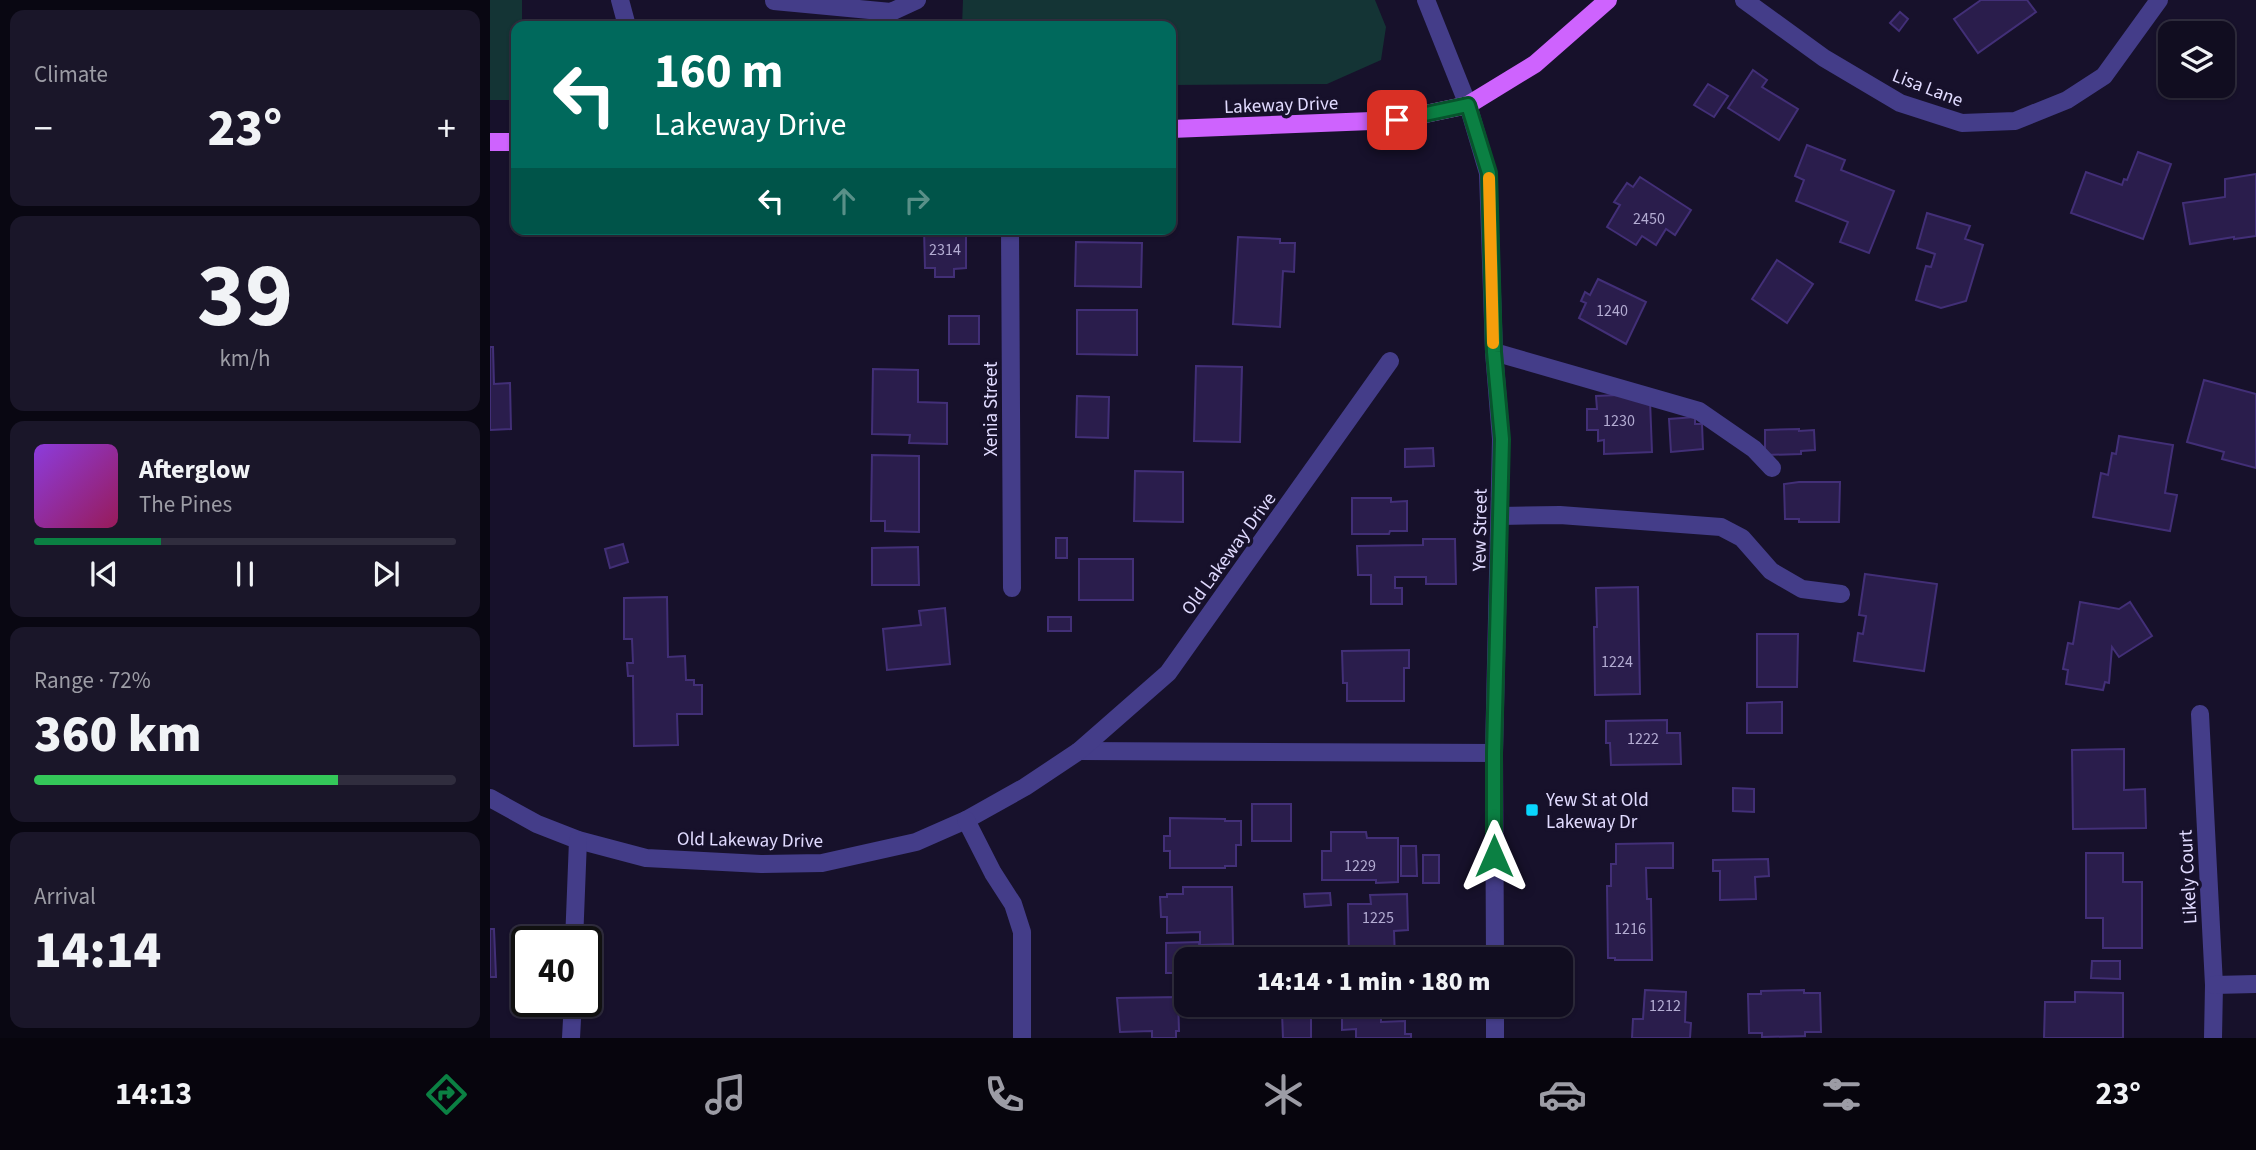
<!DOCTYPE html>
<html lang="en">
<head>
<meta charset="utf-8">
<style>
  body { margin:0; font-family:"Source Sans 3",sans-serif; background:#1a1629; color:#f1f3f6; height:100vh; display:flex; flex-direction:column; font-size:26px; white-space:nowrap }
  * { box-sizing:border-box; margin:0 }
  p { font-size:23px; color:#9c9ca5 }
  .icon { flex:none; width:38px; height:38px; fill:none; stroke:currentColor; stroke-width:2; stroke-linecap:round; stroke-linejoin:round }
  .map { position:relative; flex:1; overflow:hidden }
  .details { display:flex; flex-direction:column; gap:10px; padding:10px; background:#090712; width:490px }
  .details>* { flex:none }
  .hud { position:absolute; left:21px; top:21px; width:665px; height:214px; border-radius:14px; box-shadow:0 2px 5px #0004,0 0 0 2px #302d3e; background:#00695c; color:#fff; overflow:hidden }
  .controls { position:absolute; left:1668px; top:21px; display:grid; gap:14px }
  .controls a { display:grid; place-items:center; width:77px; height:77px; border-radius:14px; background:#110d20; box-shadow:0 2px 5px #0004,0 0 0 2px #302d3e; font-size:35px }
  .speed { position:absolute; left:21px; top:926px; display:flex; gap:14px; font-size:35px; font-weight:700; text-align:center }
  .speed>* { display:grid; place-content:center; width:91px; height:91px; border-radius:50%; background:#110d20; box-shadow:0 2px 5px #0004,0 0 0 2px #302d3e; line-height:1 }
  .speed .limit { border:4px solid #111; border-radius:10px; background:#fff; color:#111 }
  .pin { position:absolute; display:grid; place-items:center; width:60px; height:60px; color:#fff; margin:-30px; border-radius:14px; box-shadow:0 4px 10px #0006 }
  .me { position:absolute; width:77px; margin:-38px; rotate:0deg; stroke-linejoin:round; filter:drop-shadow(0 0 5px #0008) }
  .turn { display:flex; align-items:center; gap:24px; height:147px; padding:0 28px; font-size:32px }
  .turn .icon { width:91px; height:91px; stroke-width:2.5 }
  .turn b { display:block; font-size:49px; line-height:60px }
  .lanes { display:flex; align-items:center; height:66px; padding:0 28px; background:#0003; justify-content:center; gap:35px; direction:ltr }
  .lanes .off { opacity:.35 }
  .big { font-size:52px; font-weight:800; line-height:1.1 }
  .details .tile { flex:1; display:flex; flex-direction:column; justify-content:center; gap:10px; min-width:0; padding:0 24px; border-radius:14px; background:#1a1629 }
  .details .dial { align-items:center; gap:0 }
  .dial b { font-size:91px; line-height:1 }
  .song { display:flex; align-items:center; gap:21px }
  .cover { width:84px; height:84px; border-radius:10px; background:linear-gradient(135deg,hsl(270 70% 55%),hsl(330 70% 35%)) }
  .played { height:7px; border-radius:4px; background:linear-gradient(90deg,#0b8043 30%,#302d3e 30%) }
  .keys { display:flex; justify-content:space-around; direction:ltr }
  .heat { display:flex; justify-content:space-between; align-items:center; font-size:38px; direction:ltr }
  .charge { height:10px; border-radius:5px; background:linear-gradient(90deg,#34c759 72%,#302d3e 0) }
  .trip { position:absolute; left:684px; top:947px; width:399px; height:70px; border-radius:14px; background:#110d20; box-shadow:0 2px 5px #0004,0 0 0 2px #302d3e; font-weight:800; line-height:70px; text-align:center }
  .tabs { display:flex; height:112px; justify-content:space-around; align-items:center; background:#07050d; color:#9c9ca5 }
  .tabs .icon { width:49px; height:49px }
  .tabs .active { color:#0b8043 }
  .tabs b { font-size:32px; color:#f1f3f6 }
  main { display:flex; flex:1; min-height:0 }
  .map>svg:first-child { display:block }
  .green { fill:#143435 }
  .building { fill:#2a1d4c; stroke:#422f77; stroke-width:2 }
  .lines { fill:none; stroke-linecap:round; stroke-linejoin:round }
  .minor { stroke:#443d89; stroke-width:18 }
  .major { stroke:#ce63fe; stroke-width:18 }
  .route-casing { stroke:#07532c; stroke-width:18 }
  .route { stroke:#0b8043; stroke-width:12 }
  .slow { stroke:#f59e0b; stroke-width:12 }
  .poi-dot { fill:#09d5fd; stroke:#17112b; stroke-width:2.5 }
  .labels { text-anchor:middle; stroke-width:7; stroke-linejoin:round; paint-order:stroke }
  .number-label { font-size:16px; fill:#b3acd2 }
  .street-label { font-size:19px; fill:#e1dbff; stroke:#17112b }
  .poi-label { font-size:19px; fill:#e1dbff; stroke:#17112b; text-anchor:start }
</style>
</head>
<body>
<main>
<section class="details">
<div class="tile"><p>Climate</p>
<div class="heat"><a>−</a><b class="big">23°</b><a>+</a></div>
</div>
<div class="tile dial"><b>39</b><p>km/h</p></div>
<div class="tile">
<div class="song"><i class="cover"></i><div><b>Afterglow</b><p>The Pines</p></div></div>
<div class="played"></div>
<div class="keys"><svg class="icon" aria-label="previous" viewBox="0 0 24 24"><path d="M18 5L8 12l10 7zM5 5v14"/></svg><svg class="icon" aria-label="pause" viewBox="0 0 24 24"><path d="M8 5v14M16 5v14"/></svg><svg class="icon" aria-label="next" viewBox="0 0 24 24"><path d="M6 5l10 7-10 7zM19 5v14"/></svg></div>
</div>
<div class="tile"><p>Range · 72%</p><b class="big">360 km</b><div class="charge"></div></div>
<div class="tile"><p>Arrival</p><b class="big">14:14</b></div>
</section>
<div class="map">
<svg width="1766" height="1038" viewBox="0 0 1766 1038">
  <rect width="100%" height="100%" fill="#17112b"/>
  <g class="green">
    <polygon points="0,0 32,0 32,26 26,26 26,100 0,100"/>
    <polygon points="473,0 885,0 896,27 891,60 837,84 681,85 681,26 472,26"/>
  </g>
  <g class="building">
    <polygon points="1491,0 1537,0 1546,12 1488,53 1464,19"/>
    <polygon points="1410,12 1418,19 1409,31 1400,23"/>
    <polygon points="1263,70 1277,80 1272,87 1308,109 1289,140 1238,108"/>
    <polygon points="1218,84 1238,96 1224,117 1204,105"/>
    <polygon points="1317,145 1355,160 1351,170 1404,191 1379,253 1350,242 1358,222 1306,201 1314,180 1305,176"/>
    <polygon points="1648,152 1681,164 1653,239 1581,213 1596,172 1632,185 1634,179 1637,180"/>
    <polygon points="1766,174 1766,236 1744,239 1744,237 1700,244 1693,203 1735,197 1735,179"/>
    <polygon points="1150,177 1201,210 1185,235 1176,229 1166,245 1152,236 1146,245 1117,227 1130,205 1124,202 1137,183 1143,187"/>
    <polygon points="1437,213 1480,226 1475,239 1493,245 1476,301 1451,308 1426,300 1436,266 1441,267 1445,254 1427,248"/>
    <polygon points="434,229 476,229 476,268 464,269 464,277 445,277 445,268 435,268"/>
    <polygon points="748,237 790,239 790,243 805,243 804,272 793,271 790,327 743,324"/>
    <polygon points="586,242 652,243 651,287 585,286"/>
    <polygon points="1287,260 1323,284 1297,323 1262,299"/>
    <polygon points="1108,279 1156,302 1136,344 1089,318 1096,303 1091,301 1095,292 1100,295"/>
    <polygon points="587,310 647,310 647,355 587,354"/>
    <rect x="459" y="316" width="30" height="28"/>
    <polygon points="0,347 3,347 4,384 20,383 21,429 0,430"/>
    <polygon points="706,366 752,367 750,442 704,441"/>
    <polygon points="383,369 428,370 428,402 457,403 457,444 419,443 420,435 382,434"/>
    <polygon points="1714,380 1766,394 1766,468 1732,459 1734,452 1697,442"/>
    <polygon points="1151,394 1160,400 1162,452 1114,454 1114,440 1108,441 1108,430 1097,430 1097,409 1107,409 1106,396"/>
    <polygon points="587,396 619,397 618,438 586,437"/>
    <polygon points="1205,417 1205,424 1212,424 1213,449 1181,452 1179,419"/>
    <polygon points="1309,429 1309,431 1324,430 1325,450 1311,451 1311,454 1275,455 1275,430"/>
    <polygon points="1629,436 1683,445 1675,493 1687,495 1680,531 1603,517 1611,473 1618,475 1622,453 1626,454"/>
    <polygon points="943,448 944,466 915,467 915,449"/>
    <polygon points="382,455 429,456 429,532 395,531 395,521 381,521"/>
    <polygon points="645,471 693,472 693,522 644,521"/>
    <polygon points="1309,482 1350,482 1349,522 1309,522 1309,519 1295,519 1294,484"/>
    <polygon points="862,498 901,498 901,502 917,501 917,531 900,531 899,534 862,534"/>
    <rect x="566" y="538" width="11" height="20"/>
    <polygon points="933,539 965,539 966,584 936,584 936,577 905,577 905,588 912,588 912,604 881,604 881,575 868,575 867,546 933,545"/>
    <polygon points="133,544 138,562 120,568 115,549"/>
    <polygon points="428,547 429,585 382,585 382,548"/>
    <rect x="589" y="559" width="54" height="41"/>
    <polygon points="1375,574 1447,584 1434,671 1364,661 1368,633 1373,634 1376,616 1369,615"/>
    <polygon points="1148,587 1150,694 1105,695 1104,627 1107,627 1106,588"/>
    <polygon points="177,597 178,657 195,656 196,680 204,680 204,685 212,685 212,714 187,714 188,745 144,746 143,676 138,676 137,663 143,663 142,639 134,639 134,598"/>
    <polygon points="1590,602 1629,609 1640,602 1662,636 1629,657 1622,647 1619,683 1615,682 1613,690 1576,684 1578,670 1573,669 1578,643 1583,644"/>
    <polygon points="455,608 460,664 397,670 393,629 431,625 429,611"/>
    <rect x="558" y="617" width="23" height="14"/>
    <polygon points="1267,634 1308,634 1307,687 1267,687"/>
    <polygon points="919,650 919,668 914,668 914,701 857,701 857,683 853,683 852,651"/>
    <polygon points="1292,702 1292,733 1257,733 1257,703"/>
    <polygon points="1177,720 1177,733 1190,733 1191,764 1121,765 1120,743 1116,743 1116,721"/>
    <polygon points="1634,749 1634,790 1655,789 1656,828 1583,829 1582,750"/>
    <polygon points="1243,788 1264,789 1264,812 1243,811"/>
    <rect x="762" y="804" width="39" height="37"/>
    <polygon points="680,818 735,819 735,821 751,821 751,845 746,845 746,866 735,866 735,868 680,868 680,851 674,851 674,836 680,836"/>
    <polygon points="841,832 876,832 877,838 908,838 908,882 886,883 886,880 832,880 832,851 841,851"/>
    <polygon points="1183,843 1183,868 1156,868 1157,899 1161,899 1162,960 1125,960 1125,958 1118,958 1117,886 1121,886 1121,864 1126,864 1126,844"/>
    <polygon points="911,846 926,846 927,876 911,876"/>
    <polygon points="1596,853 1633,853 1633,882 1652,882 1652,948 1613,948 1613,918 1596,918"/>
    <rect x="933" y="855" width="16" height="28"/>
    <polygon points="1278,859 1279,876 1265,877 1266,899 1230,900 1230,871 1223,871 1223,860"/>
    <polygon points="693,887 742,887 743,944 710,945 710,932 677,933 677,917 671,917 670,897 677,897 677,894 693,894"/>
    <polygon points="840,893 841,905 815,907 814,894"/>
    <polygon points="917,894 918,930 904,931 905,959 859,959 858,904 881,904 880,895"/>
    <polygon points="0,929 4,929 6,977 0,977"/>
    <polygon points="709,942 710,959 696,959 696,973 676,973 676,943"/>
    <polygon points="1602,961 1630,961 1630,979 1601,978"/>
    <polygon points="1155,990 1196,992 1195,1022 1201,1023 1200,1038 1142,1038 1143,1019 1153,1019"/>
    <polygon points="1314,990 1314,993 1330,993 1331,1032 1315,1032 1315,1036 1272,1037 1272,1033 1259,1033 1258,994 1271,994 1271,991"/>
    <polygon points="1585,992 1633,993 1633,1038 1554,1038 1555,1002 1585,1002"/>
    <polygon points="688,997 689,1031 686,1031 686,1038 662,1038 662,1031 630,1032 627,998"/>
    <polygon points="891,1004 891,1022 915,1021 915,1034 921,1034 921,1038 866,1038 866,1029 852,1030 852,1005"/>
    <polygon points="792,1013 821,1013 821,1038 793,1038"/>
  </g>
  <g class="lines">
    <g class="minor">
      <polyline points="130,0 137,26"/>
      <polyline points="936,0 978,105 998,173 1004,352 1011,439 1004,753 1005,959"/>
      <polyline points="1254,0 1334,58 1410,103 1472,123 1525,121 1577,100 1614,76 1669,0"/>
      <polyline points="284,1 401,12 427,0"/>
      <polyline points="520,229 522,588"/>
      <polyline points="1004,352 1209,411 1264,449 1282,468"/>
      <polyline points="1010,516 1070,515 1231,527 1252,538 1281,571 1312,589 1351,594"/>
      <polyline points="1710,714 1724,985 1723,1038"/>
      <polyline points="589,751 1004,753"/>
      <polyline points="0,798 47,824 88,840 156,858 271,864 332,863 426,842 476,820 535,787 589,751 678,673 900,361"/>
      <polyline points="476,820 503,873 523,904 532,932 532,1038"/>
      <polyline points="84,942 88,840"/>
      <polyline points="1724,985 1766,984"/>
      <polyline points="1005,1004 1005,1038"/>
      <polyline points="81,1038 83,1001"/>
    </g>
    <g class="major">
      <polyline points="681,129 907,120 978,105 1045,64 1118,0"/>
      <polyline points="0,142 26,142"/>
    </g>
  </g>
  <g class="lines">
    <g class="route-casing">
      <polyline id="route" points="907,120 978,105 999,173 1004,352 1012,439 1004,753 1004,856"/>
    </g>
    <use href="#route" class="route"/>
    <polyline class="slow" points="999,178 1003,343"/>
  </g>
  <rect class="poi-dot" x="1035" y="803" width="14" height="14" rx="3.5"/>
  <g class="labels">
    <g class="number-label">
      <text x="1159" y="224">2450</text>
      <text x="455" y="255">2314</text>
      <text x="1122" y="316">1240</text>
      <text x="1129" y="426">1230</text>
      <text x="1127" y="667">1224</text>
      <text x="1153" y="744">1222</text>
      <text x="870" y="871">1229</text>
      <text x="888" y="923">1225</text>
      <text x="1140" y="934">1216</text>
      <text x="1175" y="1011">1212</text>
    </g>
    <g class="street-label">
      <text transform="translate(1438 87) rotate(21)" y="7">Lisa Lane</text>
      <text transform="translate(791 104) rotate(-2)" y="7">Lakeway Drive</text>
      <text transform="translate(500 409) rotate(-90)" y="7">Xenia Street</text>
      <text transform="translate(989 530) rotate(-89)" y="7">Yew Street</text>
      <text transform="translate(738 553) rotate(-54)" y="7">Old Lakeway Drive</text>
      <text transform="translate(260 839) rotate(1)" y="7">Old Lakeway Drive</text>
      <text transform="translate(1697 877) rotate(-93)" y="7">Likely Court</text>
    </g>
    <g class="poi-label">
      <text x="1056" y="806">Yew St at Old<tspan x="1056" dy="22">Lakeway Dr</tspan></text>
    </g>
  </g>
</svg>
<div class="controls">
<a><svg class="icon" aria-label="layers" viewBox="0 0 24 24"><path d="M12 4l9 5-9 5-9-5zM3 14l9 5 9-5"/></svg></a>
</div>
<div class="speed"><div class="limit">40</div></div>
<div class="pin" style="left:907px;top:120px;background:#d93025"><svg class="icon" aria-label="arrive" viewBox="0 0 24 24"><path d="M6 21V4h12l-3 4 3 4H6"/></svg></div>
<svg class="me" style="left:1004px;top:856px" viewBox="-20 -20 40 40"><path d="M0-17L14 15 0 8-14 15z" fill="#0b8043" stroke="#fff" stroke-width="4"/></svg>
<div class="trip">14:14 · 1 min · 180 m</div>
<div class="hud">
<div class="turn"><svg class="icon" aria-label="left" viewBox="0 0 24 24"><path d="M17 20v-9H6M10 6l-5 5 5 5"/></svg><div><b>160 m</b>Lakeway Drive</div></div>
<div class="lanes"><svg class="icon" aria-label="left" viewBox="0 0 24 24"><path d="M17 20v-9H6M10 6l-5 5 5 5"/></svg><svg class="icon off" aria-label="ahead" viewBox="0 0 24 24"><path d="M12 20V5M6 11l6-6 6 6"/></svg><svg class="icon off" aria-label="right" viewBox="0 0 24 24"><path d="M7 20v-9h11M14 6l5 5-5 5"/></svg></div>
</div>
</div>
</main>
<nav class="tabs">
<b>14:13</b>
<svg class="icon active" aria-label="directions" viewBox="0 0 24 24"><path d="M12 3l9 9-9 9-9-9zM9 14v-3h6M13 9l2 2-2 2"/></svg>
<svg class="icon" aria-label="music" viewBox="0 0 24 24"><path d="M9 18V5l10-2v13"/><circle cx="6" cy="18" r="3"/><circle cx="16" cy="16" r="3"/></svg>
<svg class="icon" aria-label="phone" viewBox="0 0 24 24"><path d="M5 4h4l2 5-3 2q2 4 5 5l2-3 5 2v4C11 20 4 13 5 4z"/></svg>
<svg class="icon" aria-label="climate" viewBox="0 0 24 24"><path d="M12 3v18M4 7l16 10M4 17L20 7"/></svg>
<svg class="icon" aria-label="car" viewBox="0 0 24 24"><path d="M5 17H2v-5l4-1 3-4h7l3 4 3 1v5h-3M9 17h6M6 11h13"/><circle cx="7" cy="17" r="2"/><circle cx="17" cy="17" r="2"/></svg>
<svg class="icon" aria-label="filters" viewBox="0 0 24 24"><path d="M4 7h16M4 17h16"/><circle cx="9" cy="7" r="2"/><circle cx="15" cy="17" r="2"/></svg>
<b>23°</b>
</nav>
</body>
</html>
